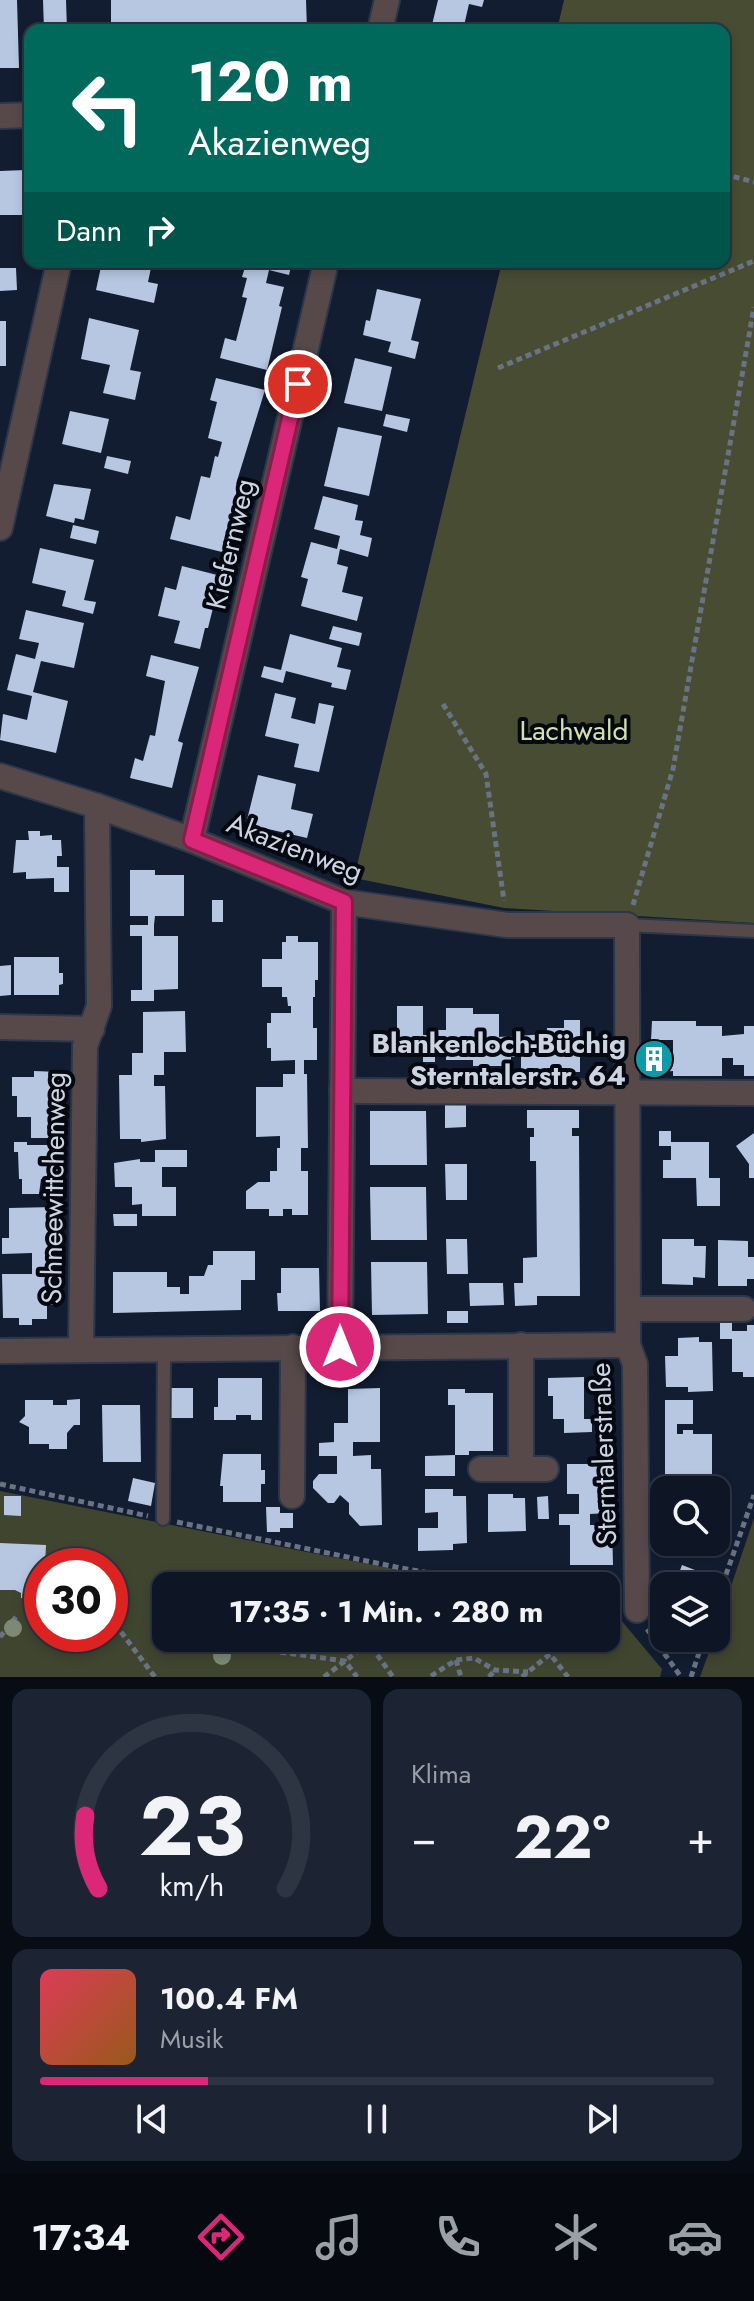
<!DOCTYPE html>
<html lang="de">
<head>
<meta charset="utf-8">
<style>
  body { margin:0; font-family:Jost,sans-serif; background:#1c2332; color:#f1f3f6; height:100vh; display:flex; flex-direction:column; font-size:30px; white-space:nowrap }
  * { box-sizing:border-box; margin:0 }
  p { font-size:26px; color:#9b9fa7 }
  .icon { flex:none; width:44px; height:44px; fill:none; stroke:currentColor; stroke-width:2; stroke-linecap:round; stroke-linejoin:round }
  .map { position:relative; height:1677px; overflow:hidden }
  .sheet { display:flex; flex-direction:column; gap:12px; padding:12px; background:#080c14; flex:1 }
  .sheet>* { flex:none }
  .hud { position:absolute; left:24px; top:24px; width:706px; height:244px; border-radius:16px; box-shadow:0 4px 12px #0003,0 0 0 2px #2e3542; background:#00695c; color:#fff; overflow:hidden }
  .controls { position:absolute; left:650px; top:1476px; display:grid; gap:16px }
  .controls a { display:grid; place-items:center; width:80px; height:80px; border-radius:16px; background:#0e1625; box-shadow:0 4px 12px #0003,0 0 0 2px #2e3542; font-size:40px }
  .speed { position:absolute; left:24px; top:1548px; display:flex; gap:16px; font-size:40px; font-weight:700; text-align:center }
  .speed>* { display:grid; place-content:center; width:104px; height:104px; border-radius:50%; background:#0e1625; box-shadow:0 4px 12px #0003,0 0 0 2px #2e3542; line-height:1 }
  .speed .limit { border:12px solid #d22; background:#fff; color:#111 }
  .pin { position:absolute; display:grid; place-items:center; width:68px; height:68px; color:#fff; margin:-34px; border:4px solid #fff; border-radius:50%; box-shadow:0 2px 8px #0007 }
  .me { position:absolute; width:88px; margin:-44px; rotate:0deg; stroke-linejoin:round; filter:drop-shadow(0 0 6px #0008) }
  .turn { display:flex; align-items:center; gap:28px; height:168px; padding:0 32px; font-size:36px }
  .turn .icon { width:104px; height:104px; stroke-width:2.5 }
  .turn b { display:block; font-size:56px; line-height:68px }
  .then { display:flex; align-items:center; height:76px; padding:0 32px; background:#0003; gap:16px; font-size:30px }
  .big { font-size:60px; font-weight:700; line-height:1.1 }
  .sheet .tile { flex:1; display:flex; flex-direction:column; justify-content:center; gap:12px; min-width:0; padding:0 28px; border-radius:16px; background:#1c2332 }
  .sheet .dial { align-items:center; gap:0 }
  .dial svg { height:208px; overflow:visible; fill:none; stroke:#2e3542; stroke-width:7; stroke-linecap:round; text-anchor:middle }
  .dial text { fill:#f1f3f6; stroke:none }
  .song { display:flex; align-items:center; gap:24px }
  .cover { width:96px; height:96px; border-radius:12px; background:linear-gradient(135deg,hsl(350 70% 55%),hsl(30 70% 35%)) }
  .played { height:8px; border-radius:4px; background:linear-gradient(90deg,#db2777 25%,#2e3542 25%) }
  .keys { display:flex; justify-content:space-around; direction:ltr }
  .heat { display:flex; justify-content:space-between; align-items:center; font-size:44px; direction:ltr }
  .sheet .tiles { flex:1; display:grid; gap:12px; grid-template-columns:1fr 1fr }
  .tile:last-child { grid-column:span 2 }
  .trip { position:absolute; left:152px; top:1572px; width:468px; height:80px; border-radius:16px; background:#0e1625; box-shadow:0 4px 12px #0003,0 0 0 2px #2e3542; font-weight:700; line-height:80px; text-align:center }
  .menu { display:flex; height:128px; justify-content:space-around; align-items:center; background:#06090f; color:#9b9fa7 }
  .menu .icon { width:56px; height:56px }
  .menu .selected { color:#db2777 }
  .menu b { font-size:36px; color:#f1f3f6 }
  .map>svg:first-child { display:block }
  .green { fill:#404530; fill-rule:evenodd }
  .forest { fill:#474c33 }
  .building { fill:#b7c7e1 }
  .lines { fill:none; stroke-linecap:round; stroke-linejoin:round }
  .lane-casing { stroke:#2c374a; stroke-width:16 }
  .street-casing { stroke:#2c374a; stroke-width:28 }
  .path { stroke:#697384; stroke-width:5; stroke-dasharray:6 4; stroke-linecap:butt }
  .lane { stroke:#57494a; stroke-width:12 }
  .street { stroke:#57494a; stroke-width:24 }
  .tree { fill:#7d8975 }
  .route-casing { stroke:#8e194d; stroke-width:20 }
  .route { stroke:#db2777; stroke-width:14 }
  .labels { text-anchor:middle; stroke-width:8; stroke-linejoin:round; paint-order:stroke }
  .street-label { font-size:28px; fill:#ccd4e2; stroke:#040810 }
  .park-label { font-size:28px; fill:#d5e1ad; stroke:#040810 }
  .poi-label { font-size:28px; font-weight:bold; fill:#ccd4e2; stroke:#040810; text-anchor:end }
</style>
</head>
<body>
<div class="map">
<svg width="754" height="1677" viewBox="0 0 754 1677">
  <rect width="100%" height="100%" fill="#121d31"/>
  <g class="green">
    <path d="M 0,1491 L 479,1586 L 166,1586 L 166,1638 L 606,1638 L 606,1611 L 615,1613 L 662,1669 L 660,1677 L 0,1677 ZM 42,1566 L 110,1566 L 110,1634 L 42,1634 Z"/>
    <polygon points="754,1518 754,1677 700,1677 714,1638 716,1638 716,1631"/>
  </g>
  <polygon class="forest" points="564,0 754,0 754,923 504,908 354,878 502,262 724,262 724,30 557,30"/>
  <g class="building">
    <polygon points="0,0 17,0 19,68 0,68"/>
    <polygon points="43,0 66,0 67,30 44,30"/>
    <polygon points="111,0 306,0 307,30 111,30"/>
    <polygon points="438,0 484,0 482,7 469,4 463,30 438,30 431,29"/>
    <polygon points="26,170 26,178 30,178 30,189 27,189 27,215 0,215 0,171"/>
    <polygon points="102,262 163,262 162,266 152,263 148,282 158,284 154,303 96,290"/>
    <polygon points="251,262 292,262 289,275 269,270 266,283 284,287 279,306 282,307 267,370 220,358 225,338 236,341 247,298 242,297 247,278 242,277 246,264 251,266"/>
    <polygon points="387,262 416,262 414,270"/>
    <polygon points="0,268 16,268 17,290 0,291"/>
    <polygon points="377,289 421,299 411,340 419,342 415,359 388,352 391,342 363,335 366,320 370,321"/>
    <polygon points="89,318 139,330 130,370 141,372 135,400 103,393 110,365 81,359"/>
    <rect x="0" y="321" width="6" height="45"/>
    <polygon points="355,358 392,367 382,411 344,403"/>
    <polygon points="216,378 265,390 236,484 238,485 228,528 232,529 226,553 170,539 176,516 190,520 201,476 210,478 215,456 218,457 222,442 208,438 217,402 210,400"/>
    <polygon points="70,411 109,419 101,453 62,444"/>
    <polygon points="386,414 410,419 407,432 383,426"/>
    <polygon points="338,427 382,436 369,496 324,486"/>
    <polygon points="107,456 131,461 128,474 104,468"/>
    <polygon points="54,484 91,489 84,520 75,518 74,523 46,516"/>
    <polygon points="323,496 358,505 355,520 363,521 360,535 372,538 368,557 340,549 337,564 348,567 342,592 363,597 357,621 301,606 308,579 301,577 311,542 337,549 340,536 314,529"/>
    <polygon points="73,525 99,531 96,544 70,538"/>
    <polygon points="40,548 94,560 84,600 96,602 93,614 62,606 66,591 32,583"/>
    <polygon points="182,566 221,576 208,628 205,628 200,649 174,643 180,621 158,616 165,587 176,590"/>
    <polygon points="26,610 84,623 74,668 41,661 33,692 68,701 56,753 0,740 3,714 27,720 32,696 7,690 16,654 35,659 39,643 19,639"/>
    <polygon points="333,626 362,633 359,646 329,639"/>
    <polygon points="290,634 342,648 337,667 351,670 346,690 331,687 332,683 286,671 283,683 261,677 264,666 281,670"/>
    <polygon points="151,655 199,667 178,741 183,743 172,788 130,778 135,758 143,761 150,735 155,736 165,681 146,676"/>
    <polygon points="275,693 296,698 291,718 315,724 319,703 334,706 319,772 294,767 299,744 265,736"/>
    <polygon points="258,775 296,784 291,809 313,814 307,838 246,824"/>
    <polygon points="28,831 40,831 40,836 52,835 52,840 61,840 62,856 57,856 57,867 69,867 69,892 54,892 54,878 26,879 26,872 13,873 16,840 29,840"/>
    <polygon points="130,870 155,870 155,875 184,875 184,916 155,916 154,925 154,936 178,936 178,989 154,990 154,1001 131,1001 131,990 142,990 142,936 130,936 130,925 148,925 148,916 130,916"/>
    <rect x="212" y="900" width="11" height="22"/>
    <polygon points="286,936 298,936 298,942 318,942 318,980 315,980 315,997 313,997 313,1028 317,1028 317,1060 304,1060 304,1074 307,1074 308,1148 301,1148 301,1171 308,1171 308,1215 292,1215 292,1209 283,1209 283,1216 269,1216 269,1209 246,1209 246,1191 258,1182 270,1182 270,1171 277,1171 277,1148 280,1148 280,1136 256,1137 256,1087 283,1087 283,1074 295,1074 295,1060 271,1061 271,1048 267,1048 267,1023 271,1023 271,1013 291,1013 291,1006 288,1006 287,997 282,997 282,987 262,987 262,959 282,959 282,942 286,942"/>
    <polygon points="14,957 59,957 59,973 63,973 63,984 59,985 59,995 14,995"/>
    <polygon points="11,965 11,995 0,996 0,966"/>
    <polygon points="397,1006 423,1006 423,1035 435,1035 435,1030 446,1030 446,1008 473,1008 473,1014 499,1014 499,1037 547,1034 547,1028 564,1028 564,1020 580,1020 580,1038 584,1038 584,1047 580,1047 580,1072 558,1072 558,1068 547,1068 547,1070 529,1070 529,1074 521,1074 521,1057 511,1057 511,1066 473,1066 473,1060 446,1060 446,1053 435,1053 435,1062 423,1062 423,1055 397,1055"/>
    <polygon points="185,1011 186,1052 164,1052 164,1075 154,1075 154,1086 165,1086 166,1139 141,1142 141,1139 120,1139 119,1075 132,1075 132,1053 143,1053 143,1012"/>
    <polygon points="652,1021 696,1021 696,1026 722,1026 722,1036 744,1034 744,1026 754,1026 754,1076 744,1076 744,1065 733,1065 733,1058 722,1058 722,1076 673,1076 673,1071 660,1072 660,1065 650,1065 650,1053 673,1053 673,1040 651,1040"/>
    <polygon points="34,1071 60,1072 60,1117 54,1117 54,1138 31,1138 31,1117 17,1117 17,1096 12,1096 12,1077 34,1077"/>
    <polygon points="466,1104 466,1127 445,1128 445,1105"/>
    <polygon points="527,1110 579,1110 579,1128 572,1128 572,1136 579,1136 580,1296 537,1296 537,1305 515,1306 514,1283 523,1283 523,1258 537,1257 536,1161 530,1161 530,1137 534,1137 534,1128 527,1128"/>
    <polygon points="370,1111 426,1111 427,1165 370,1165"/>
    <polygon points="659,1131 671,1131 671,1142 709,1142 709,1178 720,1178 720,1206 697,1206 696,1178 663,1178 663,1160 671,1160 671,1146 659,1146"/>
    <polygon points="754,1133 754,1178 749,1178 749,1164 736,1146"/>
    <polygon points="14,1142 27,1142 27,1145 60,1145 61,1179 41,1179 39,1194 22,1194 22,1179 19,1179 18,1152 14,1152"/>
    <polygon points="155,1150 187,1150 187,1167 162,1167 162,1187 176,1187 176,1216 142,1216 142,1204 132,1205 132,1187 115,1187 114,1163 140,1159 140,1162 155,1162"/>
    <polygon points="445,1164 467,1164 467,1200 446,1200"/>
    <polygon points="370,1187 426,1187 427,1240 371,1240"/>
    <polygon points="54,1207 54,1274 48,1274 48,1289 57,1289 57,1304 47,1305 47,1319 32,1319 32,1325 19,1325 19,1318 3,1318 2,1274 32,1274 32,1253 2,1254 2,1238 9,1238 9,1208"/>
    <polygon points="113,1214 137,1214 137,1226 114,1226"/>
    <polygon points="446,1239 467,1239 468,1274 447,1274"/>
    <polygon points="662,1239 694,1239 694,1246 706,1246 705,1278 693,1277 693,1285 662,1284"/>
    <polygon points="718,1240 748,1241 748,1257 754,1257 754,1279 747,1279 747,1286 718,1286"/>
    <polygon points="213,1251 255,1251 255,1280 241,1280 241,1310 113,1313 113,1272 167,1272 167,1287 180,1287 180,1294 189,1294 189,1276 204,1276 208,1265 213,1265"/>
    <polygon points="371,1262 427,1262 428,1314 372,1315"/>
    <polygon points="281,1268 319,1268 320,1311 278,1311 277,1293 281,1293"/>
    <polygon points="469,1283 503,1283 504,1305 470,1306"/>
    <rect x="447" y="1311" width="21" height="12"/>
    <polygon points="720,1319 732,1319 732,1331 747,1331 747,1325 754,1325 754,1377 743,1377 743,1372 732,1372 732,1339 720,1339"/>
    <polygon points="699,1337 699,1342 712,1342 713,1391 688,1392 688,1387 666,1387 665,1356 678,1356 678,1338"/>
    <polygon points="584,1377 584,1419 592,1419 592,1432 564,1433 564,1419 553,1419 553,1396 548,1396 548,1378"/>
    <polygon points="218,1378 262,1378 262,1420 251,1420 251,1415 236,1415 236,1420 214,1420 214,1407 218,1407"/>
    <rect x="170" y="1388" width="23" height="30"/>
    <polygon points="380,1388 380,1442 353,1442 353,1456 371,1455 371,1469 381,1469 382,1525 360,1526 349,1514 349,1503 340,1495 334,1503 328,1503 313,1488 313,1481 319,1474 337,1474 337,1456 319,1456 319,1443 334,1442 334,1423 348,1423 348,1389"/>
    <polygon points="448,1389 465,1389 465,1393 493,1393 493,1451 469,1451 469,1455 455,1455 455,1405 448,1405"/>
    <polygon points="80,1399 80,1425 74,1425 67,1433 67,1449 49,1449 49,1444 29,1444 29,1427 19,1422 25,1416 25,1400 53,1400 53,1405 67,1405 67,1400"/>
    <polygon points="665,1400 693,1400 693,1424 677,1424 677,1434 683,1434 683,1430 693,1430 693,1434 712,1434 712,1487 693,1487 693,1490 684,1490 684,1487 677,1486 677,1490 665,1490"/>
    <polygon points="102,1405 140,1405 141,1462 103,1462"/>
    <polygon points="223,1454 261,1454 261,1470 265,1470 265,1484 261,1484 261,1502 223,1502 223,1486 220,1486"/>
    <polygon points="455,1455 455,1476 425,1476 425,1456"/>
    <polygon points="567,1464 612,1464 612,1494 609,1494 609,1513 590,1514 590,1525 612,1525 613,1565 570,1565 570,1525 559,1525 559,1514 579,1514 579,1494 567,1494"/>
    <polygon points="133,1478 155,1483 151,1506 128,1501"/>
    <polygon points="425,1489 453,1489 453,1496 466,1496 467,1543 453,1544 453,1550 418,1551 418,1528 438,1528 438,1512 425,1513"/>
    <polygon points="488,1494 513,1494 513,1498 525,1498 526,1531 488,1532"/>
    <polygon points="4,1496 21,1496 21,1516 4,1515"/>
    <polygon points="548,1496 549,1519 538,1519 537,1497"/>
    <polygon points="266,1507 280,1507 280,1513 293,1513 293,1528 280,1528 280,1532 267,1532"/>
    <polygon points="666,1542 718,1542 718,1557 667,1558"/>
    <polygon points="0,1543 46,1545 45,1566 42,1566 42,1599 21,1598 21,1593 15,1590 0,1590"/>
    <polygon points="682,1565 713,1577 709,1586 683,1586 686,1579 678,1576"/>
  </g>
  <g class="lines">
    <g class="lane-casing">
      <g id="lane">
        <polyline points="627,925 754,931"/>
        <polyline points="163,1519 164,1348"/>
      </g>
    </g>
    <g class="street-casing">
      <g id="street">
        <polyline points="380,30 387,0"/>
        <polyline points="0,116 30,115"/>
        <polyline points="0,528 59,262"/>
        <polyline points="0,776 97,806 192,840 344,902 507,925 627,925 628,1345 0,1351"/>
        <polyline points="192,840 326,262"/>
        <polyline points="0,1027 92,1029"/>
        <polyline points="342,1091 754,1093"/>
        <polyline points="628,1309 744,1309"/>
        <polyline points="521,1345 521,1469"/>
        <polyline points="628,1345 635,1364 637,1610"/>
        <polyline points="340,1347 344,902"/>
        <polyline points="81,1349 85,1046 99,1006 97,806"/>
        <polyline points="481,1469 546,1469"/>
        <polyline points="292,1496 293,1347"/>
      </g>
    </g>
    <g class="path">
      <polyline points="724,174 754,182"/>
      <polyline points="498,368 754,261"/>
      <polyline points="443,704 486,774 504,901"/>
      <polyline points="633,905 673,769 754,307"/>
      <polyline points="0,1484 148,1516"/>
      <polyline points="177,1522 396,1567 501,1586"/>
      <polyline points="716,1603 754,1495"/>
      <polyline points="115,1624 155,1677"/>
      <polyline points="647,1629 681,1677"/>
      <polyline points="0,1637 16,1617"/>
      <polyline points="344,1638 369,1643 393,1677"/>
      <polyline points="221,1644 345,1661 357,1677"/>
      <polyline points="456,1660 461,1677"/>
      <polyline points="431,1676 456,1660 474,1658 495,1670 528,1672"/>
      <polyline points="324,1677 375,1638"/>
      <polyline points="489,1677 495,1670"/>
      <polyline points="522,1677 550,1654 568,1677"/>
      <polyline points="691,1677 704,1638"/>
    </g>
    <use href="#lane" class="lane"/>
    <use href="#street" class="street"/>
  </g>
  <g class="tree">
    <circle cx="13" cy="1628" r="9"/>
    <circle cx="222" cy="1656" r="9"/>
  </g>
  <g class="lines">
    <g class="route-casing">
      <polyline id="route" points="298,384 192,840 344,902 340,1347"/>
    </g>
    <use href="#route" class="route"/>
  </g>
  <defs>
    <g id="building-disc" transform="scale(2)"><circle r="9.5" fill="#0f9aa8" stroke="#040810"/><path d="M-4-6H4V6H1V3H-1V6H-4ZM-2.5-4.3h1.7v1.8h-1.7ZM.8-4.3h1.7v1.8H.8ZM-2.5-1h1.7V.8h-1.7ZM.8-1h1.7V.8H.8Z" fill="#fff"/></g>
  </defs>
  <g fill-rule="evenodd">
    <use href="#building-disc" x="654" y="1059"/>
  </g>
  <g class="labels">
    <g class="street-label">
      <text transform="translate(230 544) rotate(-77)" y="10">Kiefernweg</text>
      <text transform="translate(295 847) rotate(21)" y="10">Akazienweg</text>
      <text transform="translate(53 1188) rotate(-89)" y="10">Schneewittchenweg</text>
      <text transform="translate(603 1454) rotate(-92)" y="10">Sterntalerstraße</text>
    </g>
    <g class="park-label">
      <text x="574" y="740">Lachwald</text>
    </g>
    <g class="poi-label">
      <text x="626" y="1053">Blankenloch-Büchig<tspan x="626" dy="32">Sterntalerstr. 64</tspan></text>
    </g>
  </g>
</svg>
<div class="controls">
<a><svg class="icon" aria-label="search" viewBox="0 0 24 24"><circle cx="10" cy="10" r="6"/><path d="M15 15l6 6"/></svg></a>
<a><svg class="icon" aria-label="layers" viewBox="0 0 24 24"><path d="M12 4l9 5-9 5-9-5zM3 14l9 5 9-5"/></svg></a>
</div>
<div class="speed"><div class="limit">30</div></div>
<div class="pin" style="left:298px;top:384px;background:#d93025"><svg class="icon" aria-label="arrive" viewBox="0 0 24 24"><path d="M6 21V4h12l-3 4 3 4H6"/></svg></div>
<svg class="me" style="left:340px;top:1347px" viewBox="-20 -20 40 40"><circle r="17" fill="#db2777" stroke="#fff" stroke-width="3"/><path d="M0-11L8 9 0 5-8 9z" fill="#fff"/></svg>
<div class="trip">17:35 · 1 Min. · 280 m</div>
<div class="hud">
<div class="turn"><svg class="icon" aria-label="left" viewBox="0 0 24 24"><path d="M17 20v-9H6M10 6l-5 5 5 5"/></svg><div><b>120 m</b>Akazienweg</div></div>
<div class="then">Dann<svg class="icon" aria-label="right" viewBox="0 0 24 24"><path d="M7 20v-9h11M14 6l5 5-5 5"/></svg></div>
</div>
</div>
<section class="sheet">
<div class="tiles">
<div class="tile dial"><svg viewBox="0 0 100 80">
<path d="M14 69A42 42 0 1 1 86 69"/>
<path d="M14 69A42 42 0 0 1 9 41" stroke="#db2777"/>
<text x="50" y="56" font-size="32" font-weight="700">23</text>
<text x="50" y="72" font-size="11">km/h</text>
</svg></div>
<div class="tile"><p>Klima</p>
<div class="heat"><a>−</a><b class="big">22°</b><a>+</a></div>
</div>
<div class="tile">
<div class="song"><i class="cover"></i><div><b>100.4 FM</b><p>Musik</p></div></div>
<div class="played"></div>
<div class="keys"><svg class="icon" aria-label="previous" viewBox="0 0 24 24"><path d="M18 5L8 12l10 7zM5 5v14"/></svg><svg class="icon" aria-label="pause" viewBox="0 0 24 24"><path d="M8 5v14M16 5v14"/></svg><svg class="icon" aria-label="next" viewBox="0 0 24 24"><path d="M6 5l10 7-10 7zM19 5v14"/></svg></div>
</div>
</div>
</section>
<nav class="menu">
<b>17:34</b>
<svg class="icon selected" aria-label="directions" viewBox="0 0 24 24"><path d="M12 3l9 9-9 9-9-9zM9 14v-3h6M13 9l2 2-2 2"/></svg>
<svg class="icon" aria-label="music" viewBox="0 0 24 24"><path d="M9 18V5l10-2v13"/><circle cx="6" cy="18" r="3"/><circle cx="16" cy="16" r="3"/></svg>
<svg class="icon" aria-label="phone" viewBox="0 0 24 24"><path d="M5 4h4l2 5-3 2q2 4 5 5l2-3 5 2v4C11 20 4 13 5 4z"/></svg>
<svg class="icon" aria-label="climate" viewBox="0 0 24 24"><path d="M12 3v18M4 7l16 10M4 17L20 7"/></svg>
<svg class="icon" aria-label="car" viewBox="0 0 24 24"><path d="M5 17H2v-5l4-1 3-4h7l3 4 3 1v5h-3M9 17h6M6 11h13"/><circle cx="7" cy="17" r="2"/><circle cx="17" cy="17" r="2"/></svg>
</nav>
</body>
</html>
